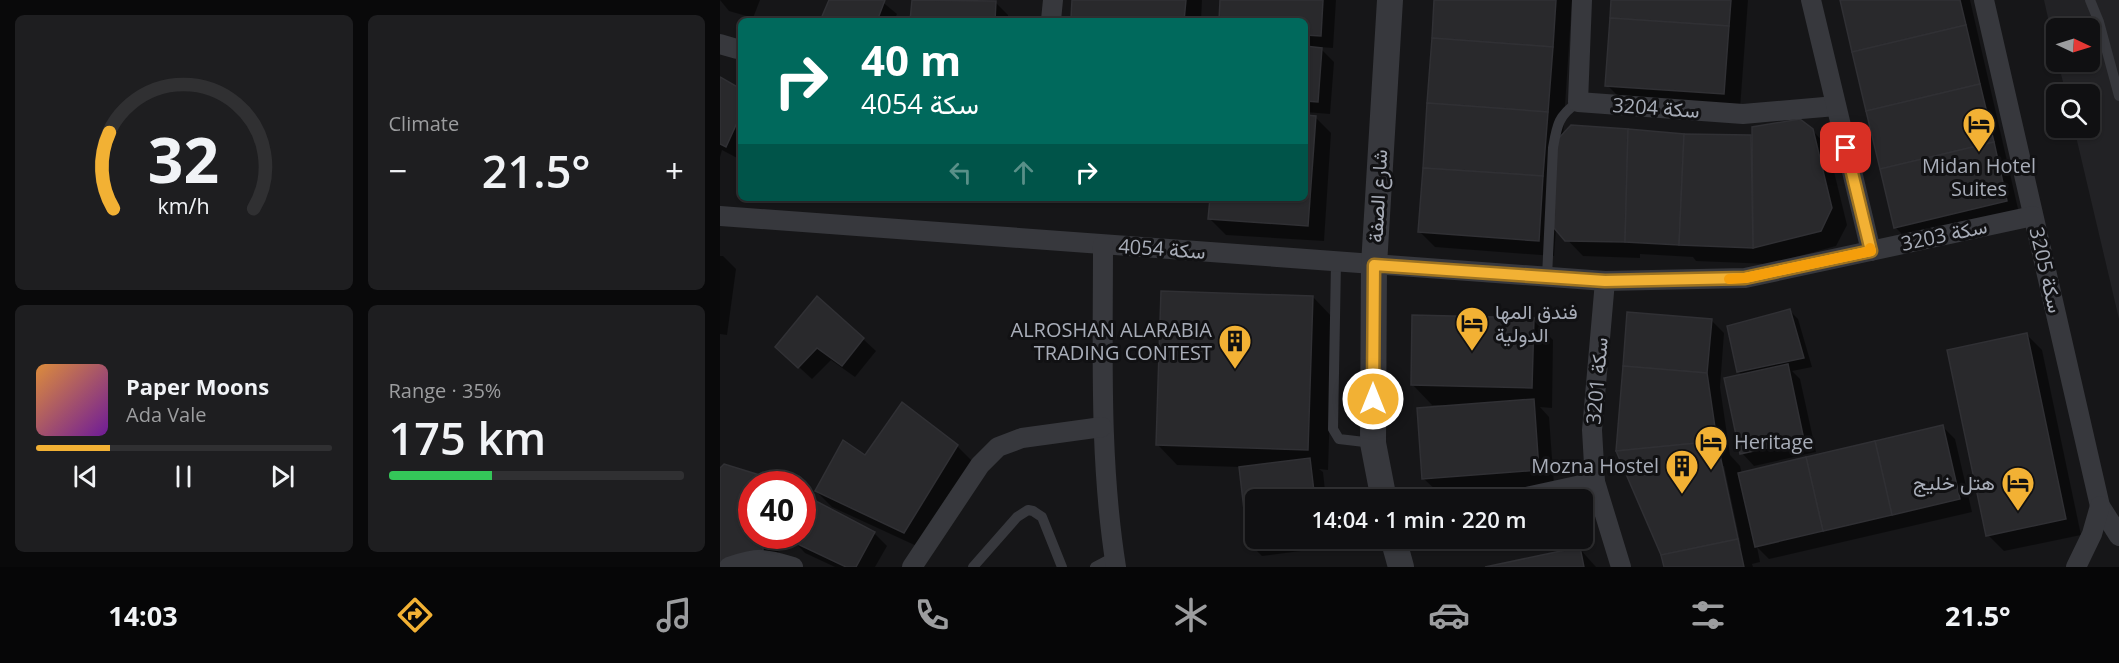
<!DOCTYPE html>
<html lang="en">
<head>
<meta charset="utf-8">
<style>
  body { margin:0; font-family:"Open Sans",Vazirmatn,sans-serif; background:#1e1e20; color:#f1f3f6; height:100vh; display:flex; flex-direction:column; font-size:22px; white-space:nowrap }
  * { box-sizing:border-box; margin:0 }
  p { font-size:20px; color:#9c9d9f }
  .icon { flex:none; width:33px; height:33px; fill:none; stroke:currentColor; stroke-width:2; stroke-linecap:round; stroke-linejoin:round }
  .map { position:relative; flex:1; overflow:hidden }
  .side { display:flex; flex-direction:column; gap:15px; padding:15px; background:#09090a; width:720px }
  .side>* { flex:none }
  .guide { position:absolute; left:18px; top:18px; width:570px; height:183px; border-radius:9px; box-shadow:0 2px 4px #0004,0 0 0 2px #303032; background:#00695c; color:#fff; overflow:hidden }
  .needle { width:39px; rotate:94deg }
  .tools { position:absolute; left:1326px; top:18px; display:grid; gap:12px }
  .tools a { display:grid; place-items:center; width:54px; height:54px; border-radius:9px; background:#101012; box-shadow:0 2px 4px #0004,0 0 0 2px #303032; font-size:30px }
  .speed { position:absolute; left:18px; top:471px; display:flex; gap:12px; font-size:30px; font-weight:700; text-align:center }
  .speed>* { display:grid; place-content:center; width:78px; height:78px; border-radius:50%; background:#101012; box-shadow:0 2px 4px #0004,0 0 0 2px #303032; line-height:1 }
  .speed .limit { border:9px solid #d22; background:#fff; color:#111 }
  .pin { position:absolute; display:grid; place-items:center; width:51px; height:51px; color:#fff; margin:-26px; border-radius:12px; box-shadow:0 3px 9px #0006 }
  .me { position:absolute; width:66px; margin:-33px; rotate:0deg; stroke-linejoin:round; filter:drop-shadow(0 0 4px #0008) }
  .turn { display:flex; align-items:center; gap:21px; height:126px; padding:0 24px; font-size:27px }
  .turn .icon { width:78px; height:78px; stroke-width:2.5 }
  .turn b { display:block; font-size:42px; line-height:51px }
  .lanes { display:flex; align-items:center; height:57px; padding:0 24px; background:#0003; justify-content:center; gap:30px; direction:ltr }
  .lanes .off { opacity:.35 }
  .big { font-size:45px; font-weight:600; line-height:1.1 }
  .side .widget { flex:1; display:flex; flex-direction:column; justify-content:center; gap:9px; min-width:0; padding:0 21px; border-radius:9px; background:#1e1e20 }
  .side .dial { align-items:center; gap:0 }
  .dial svg { height:156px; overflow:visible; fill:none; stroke:#303032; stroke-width:7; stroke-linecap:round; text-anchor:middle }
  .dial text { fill:#f1f3f6; stroke:none }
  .song { display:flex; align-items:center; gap:18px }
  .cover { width:72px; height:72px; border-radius:9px; background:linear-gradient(135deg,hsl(30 70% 55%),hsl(280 70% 35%)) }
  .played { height:6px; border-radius:3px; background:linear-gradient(90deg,#f2b134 25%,#303032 25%) }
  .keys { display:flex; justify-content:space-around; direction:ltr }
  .heat { display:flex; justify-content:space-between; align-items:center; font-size:33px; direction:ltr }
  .charge { height:9px; border-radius:4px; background:linear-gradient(90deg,#34c759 35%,#303032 0) }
  .side .tiles { flex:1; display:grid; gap:15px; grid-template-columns:repeat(2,1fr) }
  .trip { position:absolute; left:525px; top:489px; width:348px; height:60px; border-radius:9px; background:#101012; box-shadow:0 2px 4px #0004,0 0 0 2px #303032; font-weight:600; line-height:60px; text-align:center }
  .menu { display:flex; height:96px; justify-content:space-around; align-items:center; background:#060607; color:#9c9d9f }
  .menu .icon { width:42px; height:42px }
  .menu .active { color:#f2b134 }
  .menu b { font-size:27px; color:#f1f3f6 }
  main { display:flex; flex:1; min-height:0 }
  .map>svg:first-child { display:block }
  .built { fill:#222225 }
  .shadow { fill:#0007; fill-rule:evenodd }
  .building { fill:#29292c; stroke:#303034; stroke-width:1.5 }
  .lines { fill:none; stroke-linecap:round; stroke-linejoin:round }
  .service { stroke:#37383d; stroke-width:10 }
  .minor { stroke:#37383d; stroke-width:20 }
  .tertiary { stroke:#37383d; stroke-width:26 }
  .route-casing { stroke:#9d7322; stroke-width:15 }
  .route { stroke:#f2b134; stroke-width:10 }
  .slow { stroke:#f59e0b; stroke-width:10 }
  .labels { text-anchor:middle; stroke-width:6; stroke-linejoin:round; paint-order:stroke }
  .street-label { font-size:20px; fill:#a8adb8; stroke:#111113 }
  .poi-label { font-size:20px; fill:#a8adb8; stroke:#111113; text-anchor:end }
</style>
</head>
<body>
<main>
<section class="side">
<div class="tiles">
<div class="widget dial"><svg viewBox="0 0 100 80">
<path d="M14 69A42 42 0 1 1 86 69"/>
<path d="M14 69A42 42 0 0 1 12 30" stroke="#f2b134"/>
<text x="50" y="56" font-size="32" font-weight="700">32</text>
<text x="50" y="72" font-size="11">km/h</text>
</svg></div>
<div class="widget"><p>Climate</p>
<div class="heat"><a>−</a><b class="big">21.5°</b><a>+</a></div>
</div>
<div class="widget">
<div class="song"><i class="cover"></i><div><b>Paper Moons</b><p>Ada Vale</p></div></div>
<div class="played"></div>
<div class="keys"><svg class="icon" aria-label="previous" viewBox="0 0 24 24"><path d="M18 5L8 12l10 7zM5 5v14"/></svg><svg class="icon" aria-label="pause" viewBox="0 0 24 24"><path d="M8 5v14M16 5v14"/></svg><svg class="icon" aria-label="next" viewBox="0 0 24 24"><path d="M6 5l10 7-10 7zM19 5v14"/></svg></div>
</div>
<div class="widget"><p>Range · 35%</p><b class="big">175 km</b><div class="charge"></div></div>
</div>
</section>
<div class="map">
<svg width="1399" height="567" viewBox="0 0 1399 567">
  <rect width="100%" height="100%" fill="#161618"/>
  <polygon class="built" points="1324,0 1399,0 1399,319 1354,128 1370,128 1370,94 1346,94 1338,62 1370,62 1370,28 1336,28 1336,54"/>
  <g class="shadow">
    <polygon points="0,0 40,0 33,18 9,11"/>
    <polygon points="110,0 160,0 177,14 174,21 101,21"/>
    <polygon points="194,0 275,2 288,15 288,21 191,21"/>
    <polygon points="354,0 482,0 481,21 356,21 353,17"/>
    <polygon points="502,0 616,0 613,48 599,47 614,62 610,114 585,112 585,21 500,21"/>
    <polygon points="716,0 852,0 843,136 1033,136 1092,130 1108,147 1127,225 1116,246 1050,264 976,261 973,257 920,254 920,258 863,256 836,228 834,256 715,247 699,231"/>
    <polygon points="893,0 1028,0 1020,109 903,101 887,85"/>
    <polygon points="1122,0 1250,0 1299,213 1188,240 1175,227"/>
    <polygon points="0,79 21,90 21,154 19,159 2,150 0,157"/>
    <polygon points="585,117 595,117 611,133 604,241 506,235 490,219 491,198 585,198"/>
    <polygon points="0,256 3,256 16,269 7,335 0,334"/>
    <polygon points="593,297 613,318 608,470 599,469 603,472 606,500 536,500 536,538 610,538 611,547 542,556 529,543 520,467 457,465 437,444"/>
    <polygon points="1069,310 1078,319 1092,367 1072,371 1080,379 1096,452 1034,466 1022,453 1023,376 1018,371"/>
    <polygon points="813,320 833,340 832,408 820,407 829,417 834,485 720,494 704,479 727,405 712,405 692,384"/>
    <path d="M 991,320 L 1004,333 L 1000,387 L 1010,455 L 1020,466 L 1022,474 L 1223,427 L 1235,439 L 1252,512 L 1049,559 L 1037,547 L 1040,562 L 1032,564 L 1033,567 L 946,567 ZM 1001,466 L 1004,466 L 1021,546 L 1018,547 Z"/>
    <polygon points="1306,334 1322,350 1361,535 1284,551 1268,535"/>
    <polygon points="143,339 156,351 135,377 111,360 92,379 57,347"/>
    <polygon points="237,446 253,462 201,548 112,507 96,491 145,457"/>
    <polygon points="0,470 45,478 51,484 32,484 32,536 59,536 58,566 0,567"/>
    <polygon points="154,533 167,546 155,567 115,567 85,553 73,540 76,536"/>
    <polygon points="859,548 876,567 772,567"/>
  </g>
  <g class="building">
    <polygon points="109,0 165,0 157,21 100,21"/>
    <polygon points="192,0 276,1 275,21 190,21"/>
    <polygon points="352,0 466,0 464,21 395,21 351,18"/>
    <polygon points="500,0 603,0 601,36 585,35 585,21 499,21"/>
    <polygon points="714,0 836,0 833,47 712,38"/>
    <polygon points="891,0 1011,0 1009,26 890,18"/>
    <polygon points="1120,0 1240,0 1246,25 1132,52"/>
    <polygon points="890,18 1009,26 1004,94 885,86"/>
    <polygon points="1246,25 1260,84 1146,111 1132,52"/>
    <polygon points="712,38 833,47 828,112 707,103"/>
    <polygon points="585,46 602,48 598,102 585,101"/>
    <polygon points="0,77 21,89 21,114 6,147 0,144"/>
    <polygon points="1260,84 1274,142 1160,169 1146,111"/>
    <polygon points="707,103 828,112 823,176 703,168"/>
    <polygon points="585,115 596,116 588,226 488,219 490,198 585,198"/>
    <polygon points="1080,119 1093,129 1112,208 1101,231 1033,248 1032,127"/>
    <polygon points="851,125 908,129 905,242 845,241 834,228 836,141"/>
    <polygon points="908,129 964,134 959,245 905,242"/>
    <polygon points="964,134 1031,135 1033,248 959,245"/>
    <polygon points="1274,142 1287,201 1174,228 1160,169"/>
    <polygon points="703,168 823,176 819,241 698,232"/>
    <polygon points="441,291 593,296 588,450 436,445"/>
    <polygon points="97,296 144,338 122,366 97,348 78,368 55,347"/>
    <polygon points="1070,309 1084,358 1017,372 1007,326"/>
    <polygon points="907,312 992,319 987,373 903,366"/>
    <polygon points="692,315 814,318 812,388 691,385"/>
    <polygon points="1307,333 1346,519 1266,536 1227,350"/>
    <polygon points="1068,364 1084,440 1020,454 1004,378"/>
    <polygon points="903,366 987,373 997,441 896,451"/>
    <polygon points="814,399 819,470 702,479 697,408"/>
    <polygon points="182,402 238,445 184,533 95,491 123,440 145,455"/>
    <polygon points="1223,425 1240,499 1172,515 1155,441"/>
    <polygon points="997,441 1018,539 941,555 896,451"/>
    <polygon points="1155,441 1172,515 1103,531 1086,457"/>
    <polygon points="1086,457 1103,531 1035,547 1018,473"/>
    <polygon points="590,458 595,500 536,500 536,538 570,538 528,544 519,467"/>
    <polygon points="4,464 46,477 45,484 32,484 32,536 43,536 43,551 0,564 0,468"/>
    <polygon points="94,500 155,532 136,567 126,567 71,541 74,536 82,536 82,520"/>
    <polygon points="1018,539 1024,567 944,567 941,555"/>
    <polygon points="860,547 864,567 765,567"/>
  </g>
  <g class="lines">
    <g class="service">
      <polyline points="1370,0 1379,22 1399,96"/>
      <polyline points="616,262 613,429 619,439 653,443"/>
      <path d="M 827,277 L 833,148 C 837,125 838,116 858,102"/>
      <polyline points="253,567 297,517 308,510 313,511 322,517 342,567"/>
      <polyline points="375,567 394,557"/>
    </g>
    <g class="minor">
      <polyline points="862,0 858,102 1023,114 1116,106"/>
      <polyline points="1091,0 1151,251"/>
      <polyline points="1264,0 1380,506 1399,536"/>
      <polyline points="331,20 333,0"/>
      <polyline points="0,44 17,49"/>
      <polyline points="0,216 885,281 1025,278 1313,216"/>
      <path d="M 383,245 C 383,353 379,460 396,567"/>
      <polyline points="885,281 872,430 875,482 901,567"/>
      <polyline points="793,500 875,482"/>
      <path d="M 9,567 C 38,557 44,558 73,567"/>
      <polyline points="192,567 260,465 278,447 302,438 382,427"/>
      <polyline points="1356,567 1372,534 1380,506"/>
    </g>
    <g class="tertiary">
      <polyline points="664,500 653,443 654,265 670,0"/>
      <polyline points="673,538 681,567"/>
    </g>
  </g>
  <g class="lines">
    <g class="route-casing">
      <polyline id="route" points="653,399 654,265 885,281 1025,278 1151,251 1126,148"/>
    </g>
    <use href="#route" class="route"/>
    <polyline class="slow" points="1009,279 1025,278 1151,251 1150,248"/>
  </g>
  <defs>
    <g id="hotel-pin" transform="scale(1.725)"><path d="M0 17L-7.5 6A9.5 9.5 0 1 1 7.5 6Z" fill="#f2b134" stroke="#111113"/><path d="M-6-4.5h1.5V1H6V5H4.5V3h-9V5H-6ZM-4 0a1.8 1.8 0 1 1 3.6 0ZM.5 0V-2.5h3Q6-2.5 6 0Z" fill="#111"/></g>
    <g id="building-pin" transform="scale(1.725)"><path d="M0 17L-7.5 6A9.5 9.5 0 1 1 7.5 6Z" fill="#f2b134" stroke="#111113"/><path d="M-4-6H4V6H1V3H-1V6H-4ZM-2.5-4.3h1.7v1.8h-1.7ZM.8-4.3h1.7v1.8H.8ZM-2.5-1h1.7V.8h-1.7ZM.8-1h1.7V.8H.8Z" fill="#111"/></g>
  </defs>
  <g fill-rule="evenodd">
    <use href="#hotel-pin" x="1259" y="124"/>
    <use href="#hotel-pin" x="752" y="323"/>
    <use href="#building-pin" x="515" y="341"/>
    <use href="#hotel-pin" x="991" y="442"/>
    <use href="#building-pin" x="962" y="466"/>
    <use href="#hotel-pin" x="1298" y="483"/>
  </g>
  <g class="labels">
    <g class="street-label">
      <text transform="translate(936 108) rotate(4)" y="7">سكة 3204</text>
      <text transform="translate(658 196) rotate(-87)" y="7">شارع الصفة</text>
      <text transform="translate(1224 235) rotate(-12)" y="7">سكة 3203</text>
      <text transform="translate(442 249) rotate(4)" y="7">سكة 4054</text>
      <text transform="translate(1326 270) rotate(77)" y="7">سكة 3205</text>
      <text transform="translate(877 381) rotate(-85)" y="7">سكة 3201</text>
    </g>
    <g class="poi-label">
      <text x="1259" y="173" text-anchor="middle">Midan Hotel<tspan x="1259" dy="23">Suites</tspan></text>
      <text x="775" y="319" text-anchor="start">فندق المها<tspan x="775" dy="23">الدولية</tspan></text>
      <text x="492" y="337">ALROSHAN ALARABIA<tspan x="492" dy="23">TRADING CONTEST</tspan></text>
      <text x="1014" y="449" text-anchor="start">Heritage</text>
      <text x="939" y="473">Mozna Hostel</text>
      <text x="1275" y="490">هتل خلیج</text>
    </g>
  </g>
</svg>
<div class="tools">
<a><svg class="needle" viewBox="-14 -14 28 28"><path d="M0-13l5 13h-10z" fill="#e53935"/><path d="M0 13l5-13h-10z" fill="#9c9d9f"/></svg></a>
<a><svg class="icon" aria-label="search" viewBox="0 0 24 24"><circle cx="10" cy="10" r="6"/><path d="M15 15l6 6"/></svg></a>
</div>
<div class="speed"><div class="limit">40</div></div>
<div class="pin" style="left:1126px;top:148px;background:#d93025"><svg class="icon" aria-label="arrive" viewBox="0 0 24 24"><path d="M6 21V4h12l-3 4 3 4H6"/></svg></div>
<svg class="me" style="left:653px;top:399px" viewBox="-20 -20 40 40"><circle r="17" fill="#f2b134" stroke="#fff" stroke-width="3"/><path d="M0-11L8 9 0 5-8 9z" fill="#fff"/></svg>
<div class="trip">14:04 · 1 min · 220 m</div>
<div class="guide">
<div class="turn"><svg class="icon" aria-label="right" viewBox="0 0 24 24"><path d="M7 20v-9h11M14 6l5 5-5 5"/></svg><div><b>40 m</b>سكة 4054</div></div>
<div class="lanes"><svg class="icon off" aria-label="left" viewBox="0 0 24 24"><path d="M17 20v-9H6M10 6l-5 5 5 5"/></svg><svg class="icon off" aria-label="ahead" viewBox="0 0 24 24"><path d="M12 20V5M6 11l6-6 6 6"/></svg><svg class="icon" aria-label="right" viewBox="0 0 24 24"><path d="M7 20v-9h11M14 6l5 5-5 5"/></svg></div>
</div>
</div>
</main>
<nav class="menu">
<b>14:03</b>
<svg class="icon active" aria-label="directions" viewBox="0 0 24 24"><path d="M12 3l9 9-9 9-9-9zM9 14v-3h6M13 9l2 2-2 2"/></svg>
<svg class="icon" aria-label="music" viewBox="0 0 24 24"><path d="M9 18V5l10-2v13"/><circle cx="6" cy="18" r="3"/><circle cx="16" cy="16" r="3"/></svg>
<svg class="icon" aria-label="phone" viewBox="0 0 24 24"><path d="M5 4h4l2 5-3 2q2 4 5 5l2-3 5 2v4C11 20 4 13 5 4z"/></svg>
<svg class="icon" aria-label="climate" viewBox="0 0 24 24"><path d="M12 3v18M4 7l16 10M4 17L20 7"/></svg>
<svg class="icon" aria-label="car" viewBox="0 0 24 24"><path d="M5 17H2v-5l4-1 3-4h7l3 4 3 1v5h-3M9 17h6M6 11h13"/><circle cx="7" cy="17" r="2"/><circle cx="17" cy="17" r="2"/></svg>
<svg class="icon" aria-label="filters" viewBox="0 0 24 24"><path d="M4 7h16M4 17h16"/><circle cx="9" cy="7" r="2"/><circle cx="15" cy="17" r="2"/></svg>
<b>21.5°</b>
</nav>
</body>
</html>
